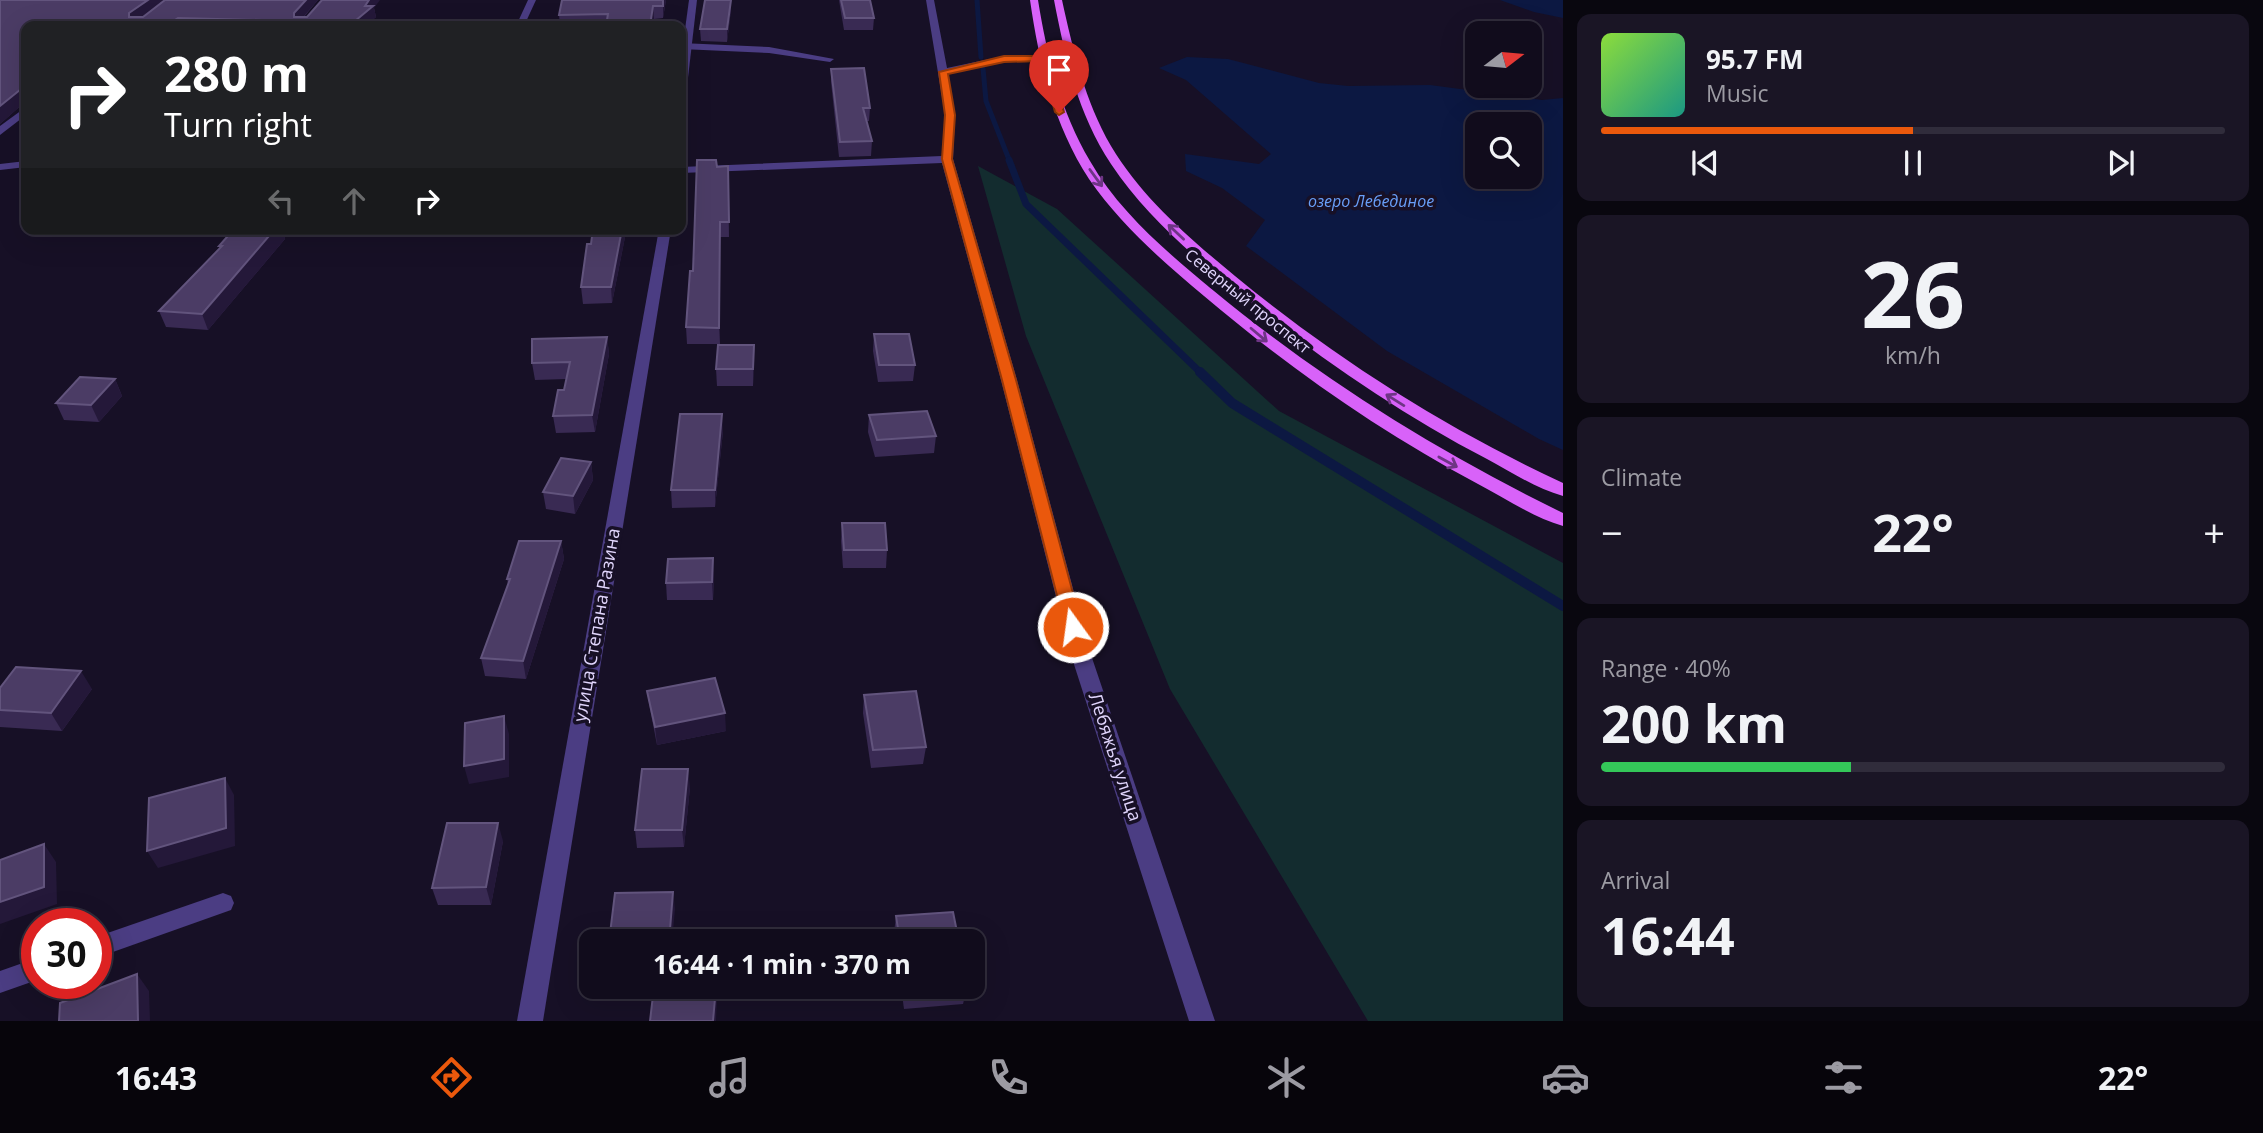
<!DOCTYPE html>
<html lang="en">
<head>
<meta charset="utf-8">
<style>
  body { margin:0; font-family:"Open Sans",sans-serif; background:#1a1525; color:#f1f3f6; height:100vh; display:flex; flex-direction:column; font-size:26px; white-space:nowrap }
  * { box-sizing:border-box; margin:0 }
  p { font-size:23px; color:#9c9ba3 }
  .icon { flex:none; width:38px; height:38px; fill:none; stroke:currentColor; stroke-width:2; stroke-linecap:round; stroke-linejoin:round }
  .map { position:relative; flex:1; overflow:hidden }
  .panel { display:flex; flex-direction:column; gap:14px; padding:14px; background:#09070f; width:700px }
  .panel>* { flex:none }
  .hud { position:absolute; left:21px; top:21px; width:665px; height:214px; border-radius:14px; box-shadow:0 7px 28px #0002,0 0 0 2px #302c3b; background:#202124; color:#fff; overflow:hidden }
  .needle { width:46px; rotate:74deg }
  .fabs { position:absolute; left:1465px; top:21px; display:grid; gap:14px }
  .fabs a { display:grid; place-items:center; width:77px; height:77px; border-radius:14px; background:#110c1c; box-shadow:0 7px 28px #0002,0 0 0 2px #302c3b; font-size:35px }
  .speed { position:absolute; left:21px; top:908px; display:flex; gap:14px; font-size:35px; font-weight:700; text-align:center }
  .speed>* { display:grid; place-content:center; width:91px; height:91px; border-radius:50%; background:#110c1c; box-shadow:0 7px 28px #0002,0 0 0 2px #302c3b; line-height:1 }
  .speed .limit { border:10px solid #d22; background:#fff; color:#111 }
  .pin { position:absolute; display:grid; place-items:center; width:60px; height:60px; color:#fff; margin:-72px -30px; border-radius:50% 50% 50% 0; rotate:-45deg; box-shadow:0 0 7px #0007 }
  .pin .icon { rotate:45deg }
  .me { position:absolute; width:77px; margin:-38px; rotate:346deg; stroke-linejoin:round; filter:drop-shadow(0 0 5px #0008) }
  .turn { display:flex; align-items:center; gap:24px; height:147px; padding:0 28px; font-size:32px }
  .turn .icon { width:91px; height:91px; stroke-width:2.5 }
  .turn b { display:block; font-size:49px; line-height:60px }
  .lanes { display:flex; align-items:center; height:66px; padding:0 28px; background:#0003; justify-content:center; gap:35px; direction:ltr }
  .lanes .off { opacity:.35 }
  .big { font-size:52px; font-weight:700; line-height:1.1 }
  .panel .widget { flex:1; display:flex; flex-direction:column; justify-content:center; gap:10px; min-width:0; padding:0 24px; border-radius:14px; background:#1a1525 }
  .panel .dial { align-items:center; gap:0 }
  .dial b { font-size:91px; line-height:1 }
  .song { display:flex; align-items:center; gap:21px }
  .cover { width:84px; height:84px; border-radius:10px; background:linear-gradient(135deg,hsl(90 70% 55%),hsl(170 70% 35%)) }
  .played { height:7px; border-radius:4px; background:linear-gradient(90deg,#ea580c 50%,#302c3b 50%) }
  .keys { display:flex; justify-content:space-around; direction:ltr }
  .heat { display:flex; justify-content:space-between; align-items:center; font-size:38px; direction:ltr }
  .charge { height:10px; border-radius:5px; background:linear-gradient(90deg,#34c759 40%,#302c3b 0) }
  .trip { position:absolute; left:579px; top:929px; width:406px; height:70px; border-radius:14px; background:#110c1c; box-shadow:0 7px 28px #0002,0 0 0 2px #302c3b; font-weight:700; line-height:70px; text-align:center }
  .menu { display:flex; height:112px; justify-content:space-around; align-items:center; background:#07050b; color:#9c9ba3 }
  .menu .icon { width:49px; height:49px }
  .menu .current { color:#ea580c }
  .menu b { font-size:32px; color:#f1f3f6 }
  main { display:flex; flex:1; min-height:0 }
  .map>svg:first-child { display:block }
  .green { fill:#132c2f }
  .water { fill:#0c1842; fill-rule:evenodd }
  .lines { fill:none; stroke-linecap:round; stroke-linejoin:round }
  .stream-far2 { stroke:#0c1842; stroke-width:5 }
  .stream-far1 { stroke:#0c1842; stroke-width:7 }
  .stream { stroke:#0c1842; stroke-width:10 }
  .service { fill:#4b3d83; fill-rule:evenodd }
  .minor { fill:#4b3d83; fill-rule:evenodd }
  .primary { fill:#d862f9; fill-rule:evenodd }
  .wall { fill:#392a53 }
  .shaded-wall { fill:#241839 }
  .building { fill:#4b3c65; stroke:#62547d; stroke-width:2 }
  .oneway { stroke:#6e3585 }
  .route { fill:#ea580c; stroke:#983908; stroke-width:2 }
  .labels { text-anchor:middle; stroke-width:7; stroke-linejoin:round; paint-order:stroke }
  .far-water-label { font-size:16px; font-style:italic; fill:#699ff9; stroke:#171026 }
  .far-street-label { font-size:16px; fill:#e1d6fd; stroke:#171026 }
  .street-label { font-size:18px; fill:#e1d6fd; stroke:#171026 }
</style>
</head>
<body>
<main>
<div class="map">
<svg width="1563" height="1021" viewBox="0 0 1563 1021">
  <rect width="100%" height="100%" fill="#171026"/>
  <polygon class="green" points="978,166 1057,209 1279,411 1563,563 1563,1021 1368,1021 1170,689 1026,336"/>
  <g class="water">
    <polygon points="1500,0 1563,0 1563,18 1534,12"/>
    <path d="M 1187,57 L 1228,59 L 1319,83 L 1348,86 L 1430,85 L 1542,100 L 1563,98 L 1563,450 L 1539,439 L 1387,351 L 1246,246 L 1265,220 L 1222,188 L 1186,171 L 1185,154 L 1259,164 L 1271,154 L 1186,80 L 1159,68 ZM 1477,124 L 1530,124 L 1530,177 L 1477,177 Z"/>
  </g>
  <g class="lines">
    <g class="stream-far2">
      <polyline points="977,0 981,57"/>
      <polyline points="983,68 986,101 1010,162"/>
    </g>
    <polyline class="stream-far1" points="1009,160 1026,204 1201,373"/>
    <polyline class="stream" points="1200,372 1232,403 1563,606"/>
    <g class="service">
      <polygon points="681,43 769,47 834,59 830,62 769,53 681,49"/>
      <polygon points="223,893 231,896 234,903 231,910 96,958 96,937"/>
      <polygon points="37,958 37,980 0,993 0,971"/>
    </g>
    <g class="minor">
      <polygon points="528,0 536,0 524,26 516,26"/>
      <polygon points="689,0 697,0 686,95 681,98 681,59"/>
      <polygon points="926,0 934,0 947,68 1004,56 1044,55 1049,58 1044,61 1004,62 948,74 955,115 953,159 1017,380 1090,652 1215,1021 1189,1021 1070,652 1001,380 942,163 681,173 681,167 942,156 945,115"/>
      <polygon points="26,107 26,115 0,135 0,126"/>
      <polygon points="26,161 26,167 0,170 0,164"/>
      <polygon points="659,229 671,229 543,1021 517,1021"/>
    </g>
    <g class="primary">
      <path d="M 1030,0 L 1038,0 C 1047,56 1061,112 1090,161 C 1120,213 1168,253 1214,291 C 1322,380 1438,452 1563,513 L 1563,526 C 1534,518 1505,498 1478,484 C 1379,431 1289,368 1204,296 C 1162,261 1120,224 1089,179 C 1054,125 1039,63 1030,0 Z"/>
      <path d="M 1054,0 L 1062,0 C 1073,50 1085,101 1111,146 C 1142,198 1189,238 1235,276 C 1336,359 1445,428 1563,483 L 1563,496 C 1537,489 1511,472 1487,459 C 1399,413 1318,357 1241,295 C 1193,256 1145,215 1111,164 C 1078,114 1065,57 1054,0 Z"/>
    </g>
  </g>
  <g class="wall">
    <polygon points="0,0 318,0 304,17 374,8 376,17 365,26 26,26 26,101 0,124"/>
    <polygon points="666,0 663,18 654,19 653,26 560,26 559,15"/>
    <polygon points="731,0 731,10 727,42 701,41 700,29"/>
    <polygon points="839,0 870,0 874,18 873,30 844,30"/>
    <polygon points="831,69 870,108 869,121 866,121 872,141 871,156 839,157 831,82"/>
    <polygon points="728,166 729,237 720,237 720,344 687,344 686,327 693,271 717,167"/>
    <polygon points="234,229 282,229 285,239 208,330 166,327 159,311 220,248 219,246"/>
    <polygon points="625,237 612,303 583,304 581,287 591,244"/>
    <polygon points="874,334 915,365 913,381 878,382 873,351"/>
    <polygon points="607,337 609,354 595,432 556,433 553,416 564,390 566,379 535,380 532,363"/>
    <polygon points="754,362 753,386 717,386 716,369"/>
    <polygon points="115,379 122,396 99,422 64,420 56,403"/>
    <polygon points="869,415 936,436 934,453 875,457 868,432"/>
    <polygon points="723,431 715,507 672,508 671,490"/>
    <polygon points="591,462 593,480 575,514 546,509 543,492"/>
    <polygon points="842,523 887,550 886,568 843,568 841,541"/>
    <polygon points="561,541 564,559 526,679 485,676 481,658 508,584 507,579"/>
    <polygon points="714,576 713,600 667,600 666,583"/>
    <polygon points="0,688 92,689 62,731 0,727"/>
    <polygon points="647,691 726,731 657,745 650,709"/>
    <polygon points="864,695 926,747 923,764 871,768 863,713"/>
    <polygon points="690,787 684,847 637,848 635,830"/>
    <polygon points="503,841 491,905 438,905 432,888"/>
    <polygon points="896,916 959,942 895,942 894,933"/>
    <polygon points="901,987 967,987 963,1004 904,1009"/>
  </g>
  <g class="shaded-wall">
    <polygon points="148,0 166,0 133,24 129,17 129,13"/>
    <polygon points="306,0 318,0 297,24 297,26 294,13"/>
    <polygon points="369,0 380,0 374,8 376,17 365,26 349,26"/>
    <polygon points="663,0 666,0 663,18"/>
    <polygon points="731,0 731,10 727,42 727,29"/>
    <polygon points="653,6 654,19 653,26 650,26"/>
    <polygon points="178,18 180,26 166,26"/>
    <polygon points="26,85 26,101 0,124 0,106"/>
    <polygon points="720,222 720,344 719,328"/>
    <polygon points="275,229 282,229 285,239 208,330 202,314"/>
    <polygon points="622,229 625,229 625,237 612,303 611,287"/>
    <polygon points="607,337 609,354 595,432 592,415"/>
    <polygon points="754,345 754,362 753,386 753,369"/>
    <polygon points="115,379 122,396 99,422 91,405"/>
    <polygon points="722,414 723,431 715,507 715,490"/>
    <polygon points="591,462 593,480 575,514 573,496"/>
    <polygon points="561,541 564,559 526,679 523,661"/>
    <polygon points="713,558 714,576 713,600 712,582"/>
    <polygon points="81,671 92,689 62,731 51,713"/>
    <polygon points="725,713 726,731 657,745 655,727"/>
    <polygon points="504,716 509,734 509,777 469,784 464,766"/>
    <polygon points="688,769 690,787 684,847 682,830"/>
    <polygon points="225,778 234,795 235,846 158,868 147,851"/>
    <polygon points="498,823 503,841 491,905 486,887"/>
    <polygon points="44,844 56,862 57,904 0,924 0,902"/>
    <polygon points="673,892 675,909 672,942 669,942"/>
    <polygon points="137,974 149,991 150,1021 138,1021"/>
    <polygon points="716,987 717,998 716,1021 713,1021"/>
  </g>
  <g class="building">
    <polygon points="0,0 148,0 129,13 129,17 143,17 165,0 306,0 294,13 294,17 307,17 322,0 369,0 365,6 373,6 349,26 252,26 260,20 178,18 166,26 26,26 26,85 0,106"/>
    <polygon points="562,0 663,0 663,6 653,6 650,26 606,26 608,14 559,15"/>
    <polygon points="705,0 731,0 727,29 700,29"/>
    <polygon points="841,0 870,0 874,18 845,18"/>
    <polygon points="864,68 870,108 863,108 872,141 840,142 831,69"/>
    <polygon points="697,160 716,160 717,167 728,166 729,222 720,222 719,328 686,327 690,271 693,271"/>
    <polygon points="234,229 275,229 202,314 159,311 222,246 219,246"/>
    <polygon points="593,229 622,229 611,287 581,287 587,244 591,244"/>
    <polygon points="874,334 909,334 915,365 879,365"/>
    <polygon points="607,337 592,415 553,416 558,390 564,390 570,362 532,363 532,339"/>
    <polygon points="718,345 754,345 753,369 716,369"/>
    <polygon points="80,377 115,379 91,405 56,403"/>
    <polygon points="927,411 936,436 877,440 869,415"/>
    <polygon points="680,414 722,414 715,490 671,490"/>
    <polygon points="561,458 591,462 573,496 543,492"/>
    <polygon points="842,523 885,523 887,550 844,550"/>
    <polygon points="519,541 561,541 523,661 481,658 510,579 507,579"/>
    <polygon points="713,558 712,582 666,583 668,559"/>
    <polygon points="16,667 81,671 51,713 0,710 0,688"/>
    <polygon points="715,678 725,713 655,727 647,691"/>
    <polygon points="916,691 926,747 873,750 864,695"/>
    <polygon points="504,716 504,759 464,766 465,723"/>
    <polygon points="642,769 688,769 682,830 635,830"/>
    <polygon points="225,778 226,828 147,851 149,798"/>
    <polygon points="447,823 498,823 486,887 432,888"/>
    <polygon points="44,844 44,887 0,902 0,860"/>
    <polygon points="673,892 669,942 609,942 615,893"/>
    <polygon points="953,912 959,942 900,942 896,916"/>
    <polygon points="137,974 138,1021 59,1021 60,1003"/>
    <polygon points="654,987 716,987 713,1021 650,1021"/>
    <polygon points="906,987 967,987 907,992"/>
  </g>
  <defs><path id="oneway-shaft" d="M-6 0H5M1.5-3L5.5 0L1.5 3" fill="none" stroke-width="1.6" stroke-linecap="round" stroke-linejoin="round" transform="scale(1.75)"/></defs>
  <g class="oneway">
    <use href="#oneway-shaft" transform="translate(1096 178) rotate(54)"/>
    <use href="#oneway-shaft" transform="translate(1176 232) rotate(-137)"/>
    <use href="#oneway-shaft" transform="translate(1259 335) rotate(40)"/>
    <use href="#oneway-shaft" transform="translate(1395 400) rotate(-148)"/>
    <use href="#oneway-shaft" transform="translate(1448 462) rotate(29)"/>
  </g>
  <polygon class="route" points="1004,56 1047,56 1064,112 1059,115 1055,112 1041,61 1004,62 948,74 955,115 952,159 1016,380 1082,627 1080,632 1067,632 1065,627 1002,380 942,159 945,115 939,72"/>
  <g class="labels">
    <g class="far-water-label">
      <text x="1371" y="207">озеро Лебединое</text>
    </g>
    <g class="far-street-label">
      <text transform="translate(1248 301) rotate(39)" y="6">Северный проспект</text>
    </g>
    <g class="street-label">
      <text transform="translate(597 625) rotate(-80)" y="6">улица Степана Разина</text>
      <text transform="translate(1115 757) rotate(72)" y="6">Лебяжья улица</text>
    </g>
  </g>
</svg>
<div class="fabs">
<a><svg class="needle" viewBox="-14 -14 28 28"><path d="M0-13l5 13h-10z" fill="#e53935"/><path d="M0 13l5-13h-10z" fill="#9c9ba3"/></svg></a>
<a><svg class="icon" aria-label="search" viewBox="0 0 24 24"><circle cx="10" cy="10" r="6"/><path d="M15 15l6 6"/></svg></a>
</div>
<div class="speed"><div class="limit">30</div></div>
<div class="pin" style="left:1059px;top:112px;background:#d93025"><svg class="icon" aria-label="arrive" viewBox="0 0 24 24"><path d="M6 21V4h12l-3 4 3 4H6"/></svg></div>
<svg class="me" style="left:1073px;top:627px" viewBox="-20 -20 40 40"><circle r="17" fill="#ea580c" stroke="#fff" stroke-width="3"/><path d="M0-11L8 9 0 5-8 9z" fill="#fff"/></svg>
<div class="trip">16:44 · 1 min · 370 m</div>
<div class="hud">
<div class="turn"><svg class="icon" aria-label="right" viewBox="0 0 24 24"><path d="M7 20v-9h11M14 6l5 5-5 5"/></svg><div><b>280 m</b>Turn right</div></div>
<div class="lanes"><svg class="icon off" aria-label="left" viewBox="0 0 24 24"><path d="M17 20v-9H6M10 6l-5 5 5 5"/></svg><svg class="icon off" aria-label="ahead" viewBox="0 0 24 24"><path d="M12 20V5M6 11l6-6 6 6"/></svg><svg class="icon" aria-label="right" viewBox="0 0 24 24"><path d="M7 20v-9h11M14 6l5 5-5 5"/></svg></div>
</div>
</div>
<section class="panel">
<div class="widget">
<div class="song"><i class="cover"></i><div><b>95.7 FM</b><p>Music</p></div></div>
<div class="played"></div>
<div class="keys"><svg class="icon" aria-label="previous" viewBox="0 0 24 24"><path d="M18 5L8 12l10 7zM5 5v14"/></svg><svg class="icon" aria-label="pause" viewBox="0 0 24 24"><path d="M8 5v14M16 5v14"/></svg><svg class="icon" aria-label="next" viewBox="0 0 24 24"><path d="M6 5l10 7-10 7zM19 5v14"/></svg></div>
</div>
<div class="widget dial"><b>26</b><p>km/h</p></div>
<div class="widget"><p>Climate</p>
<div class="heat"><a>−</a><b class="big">22°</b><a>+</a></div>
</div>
<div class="widget"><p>Range · 40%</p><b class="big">200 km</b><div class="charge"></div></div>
<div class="widget"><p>Arrival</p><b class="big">16:44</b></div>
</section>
</main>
<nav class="menu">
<b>16:43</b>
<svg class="icon current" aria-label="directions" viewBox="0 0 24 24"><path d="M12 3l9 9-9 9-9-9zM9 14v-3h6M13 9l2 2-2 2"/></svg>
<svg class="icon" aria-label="music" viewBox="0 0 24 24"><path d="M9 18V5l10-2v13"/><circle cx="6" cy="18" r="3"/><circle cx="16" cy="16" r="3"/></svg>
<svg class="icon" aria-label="phone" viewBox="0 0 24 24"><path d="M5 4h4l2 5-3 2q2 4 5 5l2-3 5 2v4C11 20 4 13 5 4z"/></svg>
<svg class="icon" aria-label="climate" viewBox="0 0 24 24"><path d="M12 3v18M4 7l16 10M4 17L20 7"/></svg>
<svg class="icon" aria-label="car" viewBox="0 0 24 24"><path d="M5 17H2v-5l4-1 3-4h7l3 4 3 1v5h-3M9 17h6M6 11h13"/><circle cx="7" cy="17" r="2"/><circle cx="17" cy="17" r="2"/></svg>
<svg class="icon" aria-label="filters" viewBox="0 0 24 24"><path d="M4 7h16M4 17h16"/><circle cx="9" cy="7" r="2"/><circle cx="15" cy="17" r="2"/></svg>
<b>22°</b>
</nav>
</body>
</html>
